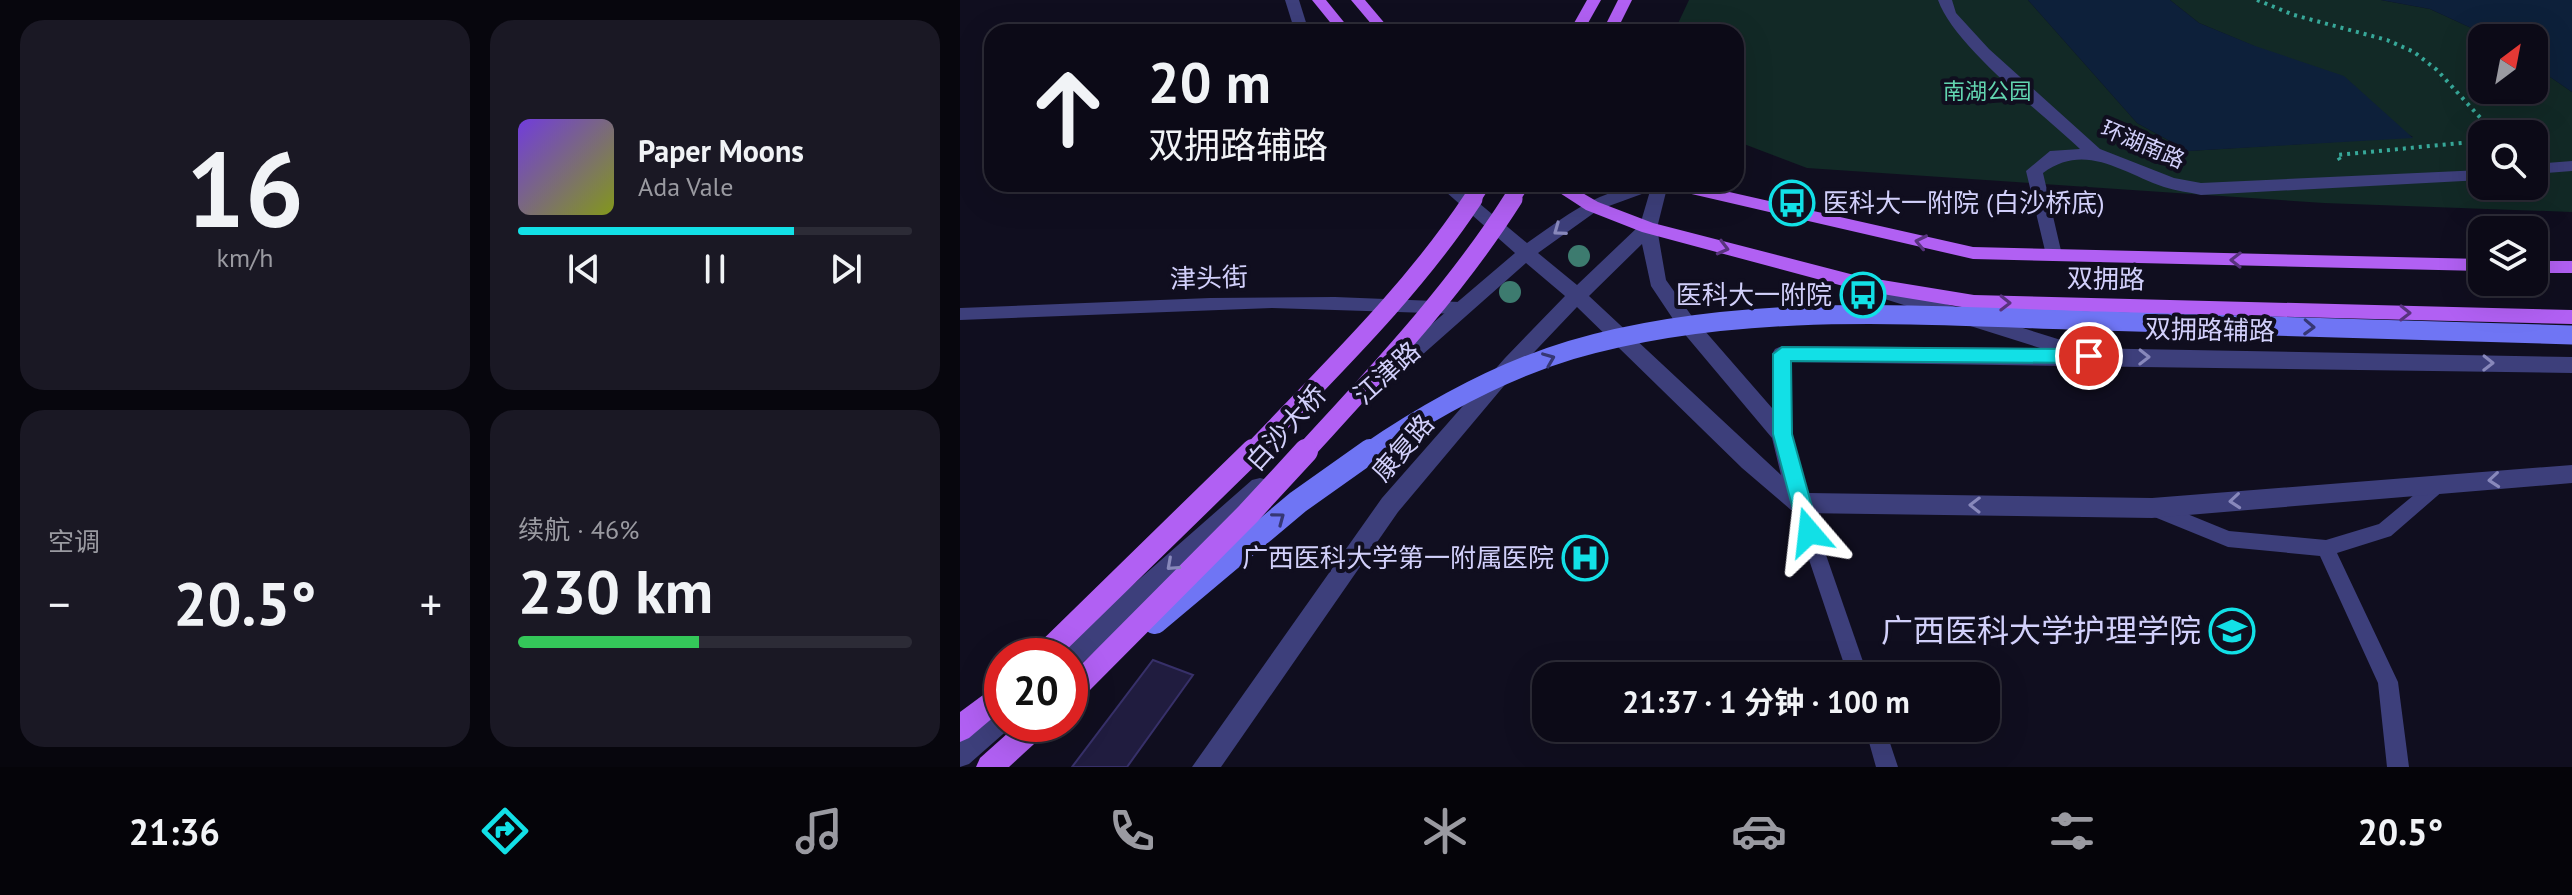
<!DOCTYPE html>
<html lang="zh">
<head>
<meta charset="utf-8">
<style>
  body { margin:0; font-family:"PT Sans","Noto Sans SC",sans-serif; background:#1a1824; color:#f1f3f6; height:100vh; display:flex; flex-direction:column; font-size:30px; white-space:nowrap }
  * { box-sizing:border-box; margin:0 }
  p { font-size:26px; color:#9a9aa1 }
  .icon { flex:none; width:44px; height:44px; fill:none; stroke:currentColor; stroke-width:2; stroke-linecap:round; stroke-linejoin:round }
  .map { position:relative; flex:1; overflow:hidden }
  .panel { display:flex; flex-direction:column; gap:20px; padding:20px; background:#07060d; width:960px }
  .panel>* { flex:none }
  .banner { position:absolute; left:24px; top:24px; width:760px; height:168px; border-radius:24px; box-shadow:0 8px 32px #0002,0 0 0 2px #2c2b36; background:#0c0a17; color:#f1f3f6; overflow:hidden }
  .needle { width:52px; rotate:32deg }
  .fabs { position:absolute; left:1508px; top:24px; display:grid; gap:16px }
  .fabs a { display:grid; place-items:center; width:80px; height:80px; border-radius:16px; background:#0c0a17; box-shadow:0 8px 32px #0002,0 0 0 2px #2c2b36; font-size:40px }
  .speed { position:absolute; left:24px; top:638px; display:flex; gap:16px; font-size:40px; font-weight:700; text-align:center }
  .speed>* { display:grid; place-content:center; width:104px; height:104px; border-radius:50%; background:#0c0a17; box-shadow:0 8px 32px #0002,0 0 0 2px #2c2b36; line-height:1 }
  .speed .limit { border:12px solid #d22; background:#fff; color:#111 }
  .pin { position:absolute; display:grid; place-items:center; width:68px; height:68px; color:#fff; margin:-34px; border:4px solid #fff; border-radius:50%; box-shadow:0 2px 8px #0007 }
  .me { position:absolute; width:88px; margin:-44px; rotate:343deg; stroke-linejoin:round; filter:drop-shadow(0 0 6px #0008) }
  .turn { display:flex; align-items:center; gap:28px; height:168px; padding:0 32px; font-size:36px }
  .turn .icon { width:104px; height:104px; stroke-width:2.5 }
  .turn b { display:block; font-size:56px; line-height:68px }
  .big { font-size:60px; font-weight:700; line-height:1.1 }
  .panel .widget { flex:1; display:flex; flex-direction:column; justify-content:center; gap:12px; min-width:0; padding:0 28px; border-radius:24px; background:#1a1824 }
  .panel .dial { align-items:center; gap:0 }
  .dial b { font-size:104px; line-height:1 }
  .song { display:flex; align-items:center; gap:24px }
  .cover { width:96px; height:96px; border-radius:12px; background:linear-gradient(135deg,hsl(260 70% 55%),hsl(70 70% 35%)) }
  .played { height:8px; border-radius:4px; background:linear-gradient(90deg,#12e0e6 70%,#2c2b36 70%) }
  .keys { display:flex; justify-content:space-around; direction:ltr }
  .heat { display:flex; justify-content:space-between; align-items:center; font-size:44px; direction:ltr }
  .charge { height:12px; border-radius:6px; background:linear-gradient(90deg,#34c759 46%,#2c2b36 0) }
  .panel .tiles { flex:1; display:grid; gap:20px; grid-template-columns:repeat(2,1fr) }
  .trip { position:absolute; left:572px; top:662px; width:468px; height:80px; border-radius:24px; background:#0c0a17; box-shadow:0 8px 32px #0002,0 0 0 2px #2c2b36; font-weight:700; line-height:80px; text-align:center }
  .menu { display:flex; height:128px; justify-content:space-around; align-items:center; background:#050409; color:#9a9aa1 }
  .menu .icon { width:56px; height:56px }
  .menu .active { color:#12e0e6 }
  .menu b { font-size:36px; color:#f1f3f6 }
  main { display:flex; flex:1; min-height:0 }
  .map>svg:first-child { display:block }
  .green { fill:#122926; fill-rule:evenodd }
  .water { fill:#0d203a }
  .building { fill:#201c3f; stroke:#373069; stroke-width:2 }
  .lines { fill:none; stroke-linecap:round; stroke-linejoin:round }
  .path { stroke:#37a899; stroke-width:4; stroke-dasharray:3 5; stroke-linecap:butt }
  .lane { fill:#3d3f7b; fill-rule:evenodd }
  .street { fill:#3d3f7b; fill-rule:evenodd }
  .primary { fill:#b160f3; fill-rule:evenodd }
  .secondary-bridge-far1 { stroke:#6f75f4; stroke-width:19 }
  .secondary-bridge { stroke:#6f75f4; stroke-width:24 }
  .primary-bridge-far2 { stroke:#b160f3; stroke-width:15 }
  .primary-bridge-far1 { stroke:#b160f3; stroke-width:19 }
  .primary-bridge { stroke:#b160f3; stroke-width:24 }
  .tree { fill:#3d7b6f }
  .oneway { stroke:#88b }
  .oneway2 { stroke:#58337e }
  .oneway3 { stroke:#363774 }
  .route { fill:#12e0e6; stroke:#0c9296; stroke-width:2 }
  .labels { text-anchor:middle; stroke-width:8; stroke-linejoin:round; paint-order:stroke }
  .far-park-label { font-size:22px; fill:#62d5b0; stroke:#100e1f }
  .far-street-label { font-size:22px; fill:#d2d0fb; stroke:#100e1f }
  .poi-label { font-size:26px; fill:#d2d0fb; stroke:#100e1f; text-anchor:end }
  .street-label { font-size:26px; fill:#d2d0fb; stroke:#100e1f }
  .near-poi-label { font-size:32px; fill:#d2d0fb; stroke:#100e1f; text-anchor:end }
</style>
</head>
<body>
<main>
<section class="panel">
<div class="tiles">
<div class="widget dial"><b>16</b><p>km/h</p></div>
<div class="widget">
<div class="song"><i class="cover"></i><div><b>Paper Moons</b><p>Ada Vale</p></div></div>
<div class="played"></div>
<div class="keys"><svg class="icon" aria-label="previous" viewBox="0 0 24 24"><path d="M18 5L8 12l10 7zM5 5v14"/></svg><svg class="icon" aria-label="pause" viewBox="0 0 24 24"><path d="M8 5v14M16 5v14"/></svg><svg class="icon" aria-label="next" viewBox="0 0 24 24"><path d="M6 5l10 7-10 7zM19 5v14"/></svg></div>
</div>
<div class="widget"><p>空调</p>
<div class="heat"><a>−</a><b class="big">20.5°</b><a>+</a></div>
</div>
<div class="widget"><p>续航 · 46%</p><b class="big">230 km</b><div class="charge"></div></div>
</div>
</section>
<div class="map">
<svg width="1612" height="767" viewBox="0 0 1612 767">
  <rect width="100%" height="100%" fill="#100e1f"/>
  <path class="green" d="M 729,0 L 1068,0 L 1177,123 L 1228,151 L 1453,137 L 1294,46 L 1239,23 L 1210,0 L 1421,0 L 1470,9 L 1533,38 L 1522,38 L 1522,90 L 1574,90 L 1574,66 L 1612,92 L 1612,212 L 1364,203 L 847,168 L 776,141 L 776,32 L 714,32 ZM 1522,134 L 1574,134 L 1574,186 L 1522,186 Z"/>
  <g class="water">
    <polygon points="1068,0 1210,0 1239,23 1295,46 1384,76 1453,138 1228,151 1177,123"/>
    <polygon points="1421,0 1612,0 1612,92 1574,66 1574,38 1533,38 1470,9"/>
  </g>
  <polygon class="building" points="193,660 233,675 167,767 112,767"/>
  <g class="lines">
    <g class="path">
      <polyline points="1297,0 1334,15 1427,40 1454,52 1477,70 1535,134"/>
      <polyline points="1380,160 1377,155 1522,141"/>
    </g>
    <g class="lane">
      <polygon points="375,297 500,302 507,308 500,314 312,308 0,320 0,308 250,298"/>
      <polygon points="1478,477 1484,480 1487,485 1484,490 1431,536 1377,553 1438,682 1449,767 1427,767 1418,683 1360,556 1268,547 1187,514 1184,508 1187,502 1193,500 1269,531 1366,540 1419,524 1472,480"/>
      <polygon points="839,495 845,498 848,503 908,676 888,676 830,503 833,498"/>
      <polygon points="905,728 925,728 938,767 916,767"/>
    </g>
    <g class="street">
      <polygon points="325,0 339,0 349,32 335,32"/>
      <path d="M 978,0 L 992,0 L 996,13 L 1029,49 L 1140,149 L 1214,178 L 1241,183 L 1522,170 L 1522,180 L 1241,195 C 1229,192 1216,191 1204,187 C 1161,172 1125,142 1083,173 L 1102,255 L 1093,261 L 1087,259 L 1066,171 L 1090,151 L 1120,149 C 1082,113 994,46 978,0 Z"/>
      <polygon points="1612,161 1612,171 1574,174 1574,164"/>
      <path d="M 477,184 L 496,184 L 567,243 C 616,209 644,184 708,184 L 697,228 L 706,280 L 731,315 L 812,408 L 812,354 L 815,349 L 822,346 L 1080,348 L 912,295 L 910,290 L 919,283 L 1117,345 L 1119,348 L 1612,357 L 1612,373 L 832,362 L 832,434 L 848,493 L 1192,498 L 1612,465 L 1612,483 L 1192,518 L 839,513 L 831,510 L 782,468 L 617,307 L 559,368 L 438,512 L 261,767 L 232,767 L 422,498 L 545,358 L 605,296 L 566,263 L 427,386 L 413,386 L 410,380 L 413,374 L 555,253 ZM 690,191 L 680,225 L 617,285 L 578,253 L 638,210 ZM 682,244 L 691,286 L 717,325 L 812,438 L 821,475 L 629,296 Z"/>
      <polygon points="300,478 308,480 311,487 308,494 119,666 110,669 110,656 98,656 101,648 292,480"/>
      <polygon points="42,705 42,724 52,724 51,727 9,764 0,767 0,738 33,709"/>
    </g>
    <g class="primary">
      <polygon points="352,0 366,0 392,32 378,32"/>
      <polygon points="391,0 405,0 432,32 418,32"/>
      <polygon points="627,0 641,0 623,32 609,32"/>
      <polygon points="658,0 672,0 656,32 642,32"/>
      <polygon points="586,184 607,184 638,202 693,223 898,276 1014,295 1612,310 1612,324 1014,309 898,290 682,232 626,210"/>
      <polygon points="702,184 734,184 1013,247 1522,259 1522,271 1013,259 710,189"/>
      <rect x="1574" y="261" width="38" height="12"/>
      <polygon points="42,681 42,710 9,738 0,742 0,712"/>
      <polygon points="58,724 90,724 86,733 49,767 16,767 20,758"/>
    </g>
    <path class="secondary-bridge-far1" d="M 407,453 C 470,410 538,372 611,350 C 783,300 964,316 1141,321 C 1298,326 1455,330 1612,335"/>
    <polyline class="secondary-bridge" points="195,622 338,502 410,451"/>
    <g class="primary-bridge-far2">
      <polyline points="512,201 523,184"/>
      <polyline points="551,201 562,184"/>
    </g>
    <g class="primary-bridge-far1">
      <path d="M 291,453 C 368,372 451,293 513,199"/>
      <path d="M 344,453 C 418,372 494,292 553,199"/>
    </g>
    <g class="primary-bridge">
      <polyline points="83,656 293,451"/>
      <polyline points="110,693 288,514 346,451"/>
    </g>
  </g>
  <g class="tree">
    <circle cx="619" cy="256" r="11"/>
    <circle cx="550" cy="292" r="11"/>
  </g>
  <defs><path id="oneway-chevron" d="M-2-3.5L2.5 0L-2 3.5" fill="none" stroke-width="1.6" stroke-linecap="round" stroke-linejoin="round" transform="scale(2)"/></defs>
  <g class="oneway">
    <use href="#oneway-chevron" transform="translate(599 230) rotate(144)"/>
    <use href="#oneway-chevron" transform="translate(1184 357) rotate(1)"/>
    <use href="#oneway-chevron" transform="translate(1528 363) rotate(1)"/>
    <use href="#oneway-chevron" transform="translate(1534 480) rotate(175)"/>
    <use href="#oneway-chevron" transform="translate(1275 501) rotate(175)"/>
    <use href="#oneway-chevron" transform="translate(1015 505) rotate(-179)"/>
    <use href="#oneway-chevron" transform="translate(212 565) rotate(138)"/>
  </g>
  <g class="oneway2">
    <use href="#oneway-chevron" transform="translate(961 242) rotate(-168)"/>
    <use href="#oneway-chevron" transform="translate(763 248) rotate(15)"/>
    <use href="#oneway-chevron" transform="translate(1276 260) rotate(-179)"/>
    <use href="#oneway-chevron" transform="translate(1045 303) rotate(1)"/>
    <use href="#oneway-chevron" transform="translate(1445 313) rotate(1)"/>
  </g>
  <g class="oneway3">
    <use href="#oneway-chevron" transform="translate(1349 327) rotate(2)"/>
    <use href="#oneway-chevron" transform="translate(589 359) rotate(-22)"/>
    <use href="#oneway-chevron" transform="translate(319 518) rotate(-37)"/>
  </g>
  <polygon class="route" points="822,347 1129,349 1138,356 1129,363 831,361 832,434 859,532 856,538 849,541 842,538 839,532 813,434 813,354"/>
  <defs>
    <g id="bus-ring" transform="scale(2.3)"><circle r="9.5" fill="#100e1f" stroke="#12e0e6" stroke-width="1.5"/><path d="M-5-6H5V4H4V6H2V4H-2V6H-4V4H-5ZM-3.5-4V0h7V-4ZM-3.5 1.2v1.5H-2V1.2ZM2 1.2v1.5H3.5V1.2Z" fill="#12e0e6"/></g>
    <g id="hospital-ring" transform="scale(2.3)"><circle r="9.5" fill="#100e1f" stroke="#12e0e6" stroke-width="1.5"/><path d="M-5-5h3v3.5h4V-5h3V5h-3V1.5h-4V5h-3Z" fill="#12e0e6"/></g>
    <g id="university-ring" transform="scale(2.3)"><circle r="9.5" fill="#100e1f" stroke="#12e0e6" stroke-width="1.5"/><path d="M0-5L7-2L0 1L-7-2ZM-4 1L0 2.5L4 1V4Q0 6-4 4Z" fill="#12e0e6"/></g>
  </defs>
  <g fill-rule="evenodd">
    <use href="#bus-ring" x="832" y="203"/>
    <use href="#bus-ring" x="903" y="295"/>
    <use href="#hospital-ring" x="625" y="558"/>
    <use href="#university-ring" x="1272" y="631"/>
  </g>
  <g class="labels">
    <g class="far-park-label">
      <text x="1027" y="99">南湖公园</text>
    </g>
    <g class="far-street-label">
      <text transform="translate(1183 144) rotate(23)" y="8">环湖南路</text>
    </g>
    <g class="poi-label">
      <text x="863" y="212" text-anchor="start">医科大一附院 (白沙桥底)</text>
      <text x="872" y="304">医科大一附院</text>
      <text x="594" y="567">广西医科大学第一附属医院</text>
    </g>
    <g class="street-label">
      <text transform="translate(249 278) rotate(-2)" y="9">津头街</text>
      <text transform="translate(1146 279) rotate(1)" y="9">双拥路</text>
      <text transform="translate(1250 330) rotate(1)" y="9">双拥路辅路</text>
      <text transform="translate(427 373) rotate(-42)" y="9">江津路</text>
      <text transform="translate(326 428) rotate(-48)" y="9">白沙大桥</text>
      <text transform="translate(443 448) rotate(-49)" y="9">康复路</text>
    </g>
    <g class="near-poi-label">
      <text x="1241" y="642">广西医科大学护理学院</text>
    </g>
  </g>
</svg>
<div class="fabs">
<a><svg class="needle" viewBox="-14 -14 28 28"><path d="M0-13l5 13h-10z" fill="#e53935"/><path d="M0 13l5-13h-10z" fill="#9a9aa1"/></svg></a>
<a><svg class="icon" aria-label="search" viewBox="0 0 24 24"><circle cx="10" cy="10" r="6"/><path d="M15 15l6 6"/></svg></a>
<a><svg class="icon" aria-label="layers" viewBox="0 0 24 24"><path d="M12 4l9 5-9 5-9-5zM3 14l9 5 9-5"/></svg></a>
</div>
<div class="speed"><div class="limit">20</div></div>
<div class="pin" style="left:1129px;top:356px;background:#d93025"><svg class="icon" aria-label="arrive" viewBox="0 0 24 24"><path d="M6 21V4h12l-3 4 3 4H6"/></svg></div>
<svg class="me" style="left:849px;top:532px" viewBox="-20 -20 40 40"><path d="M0-17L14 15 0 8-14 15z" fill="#12e0e6" stroke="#fff" stroke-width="4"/></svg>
<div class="trip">21:37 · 1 分钟 · 100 m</div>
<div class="banner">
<div class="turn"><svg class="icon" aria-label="ahead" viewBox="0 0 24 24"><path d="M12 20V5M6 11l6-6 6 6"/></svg><div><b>20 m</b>双拥路辅路</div></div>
</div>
</div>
</main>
<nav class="menu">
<b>21:36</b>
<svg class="icon active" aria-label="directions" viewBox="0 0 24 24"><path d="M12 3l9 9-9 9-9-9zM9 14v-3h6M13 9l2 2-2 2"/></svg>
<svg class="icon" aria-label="music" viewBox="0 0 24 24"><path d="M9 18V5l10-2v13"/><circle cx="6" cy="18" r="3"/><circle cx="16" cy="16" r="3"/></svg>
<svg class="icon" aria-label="phone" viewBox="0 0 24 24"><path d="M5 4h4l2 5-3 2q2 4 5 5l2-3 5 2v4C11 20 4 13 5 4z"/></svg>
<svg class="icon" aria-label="climate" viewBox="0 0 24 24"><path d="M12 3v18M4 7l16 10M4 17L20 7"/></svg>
<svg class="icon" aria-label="car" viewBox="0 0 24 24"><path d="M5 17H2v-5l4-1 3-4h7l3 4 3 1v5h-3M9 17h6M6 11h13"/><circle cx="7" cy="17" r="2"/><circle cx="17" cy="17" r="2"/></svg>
<svg class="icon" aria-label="filters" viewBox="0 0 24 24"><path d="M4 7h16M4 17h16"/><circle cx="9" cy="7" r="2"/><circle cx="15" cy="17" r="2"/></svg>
<b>20.5°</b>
</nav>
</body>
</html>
